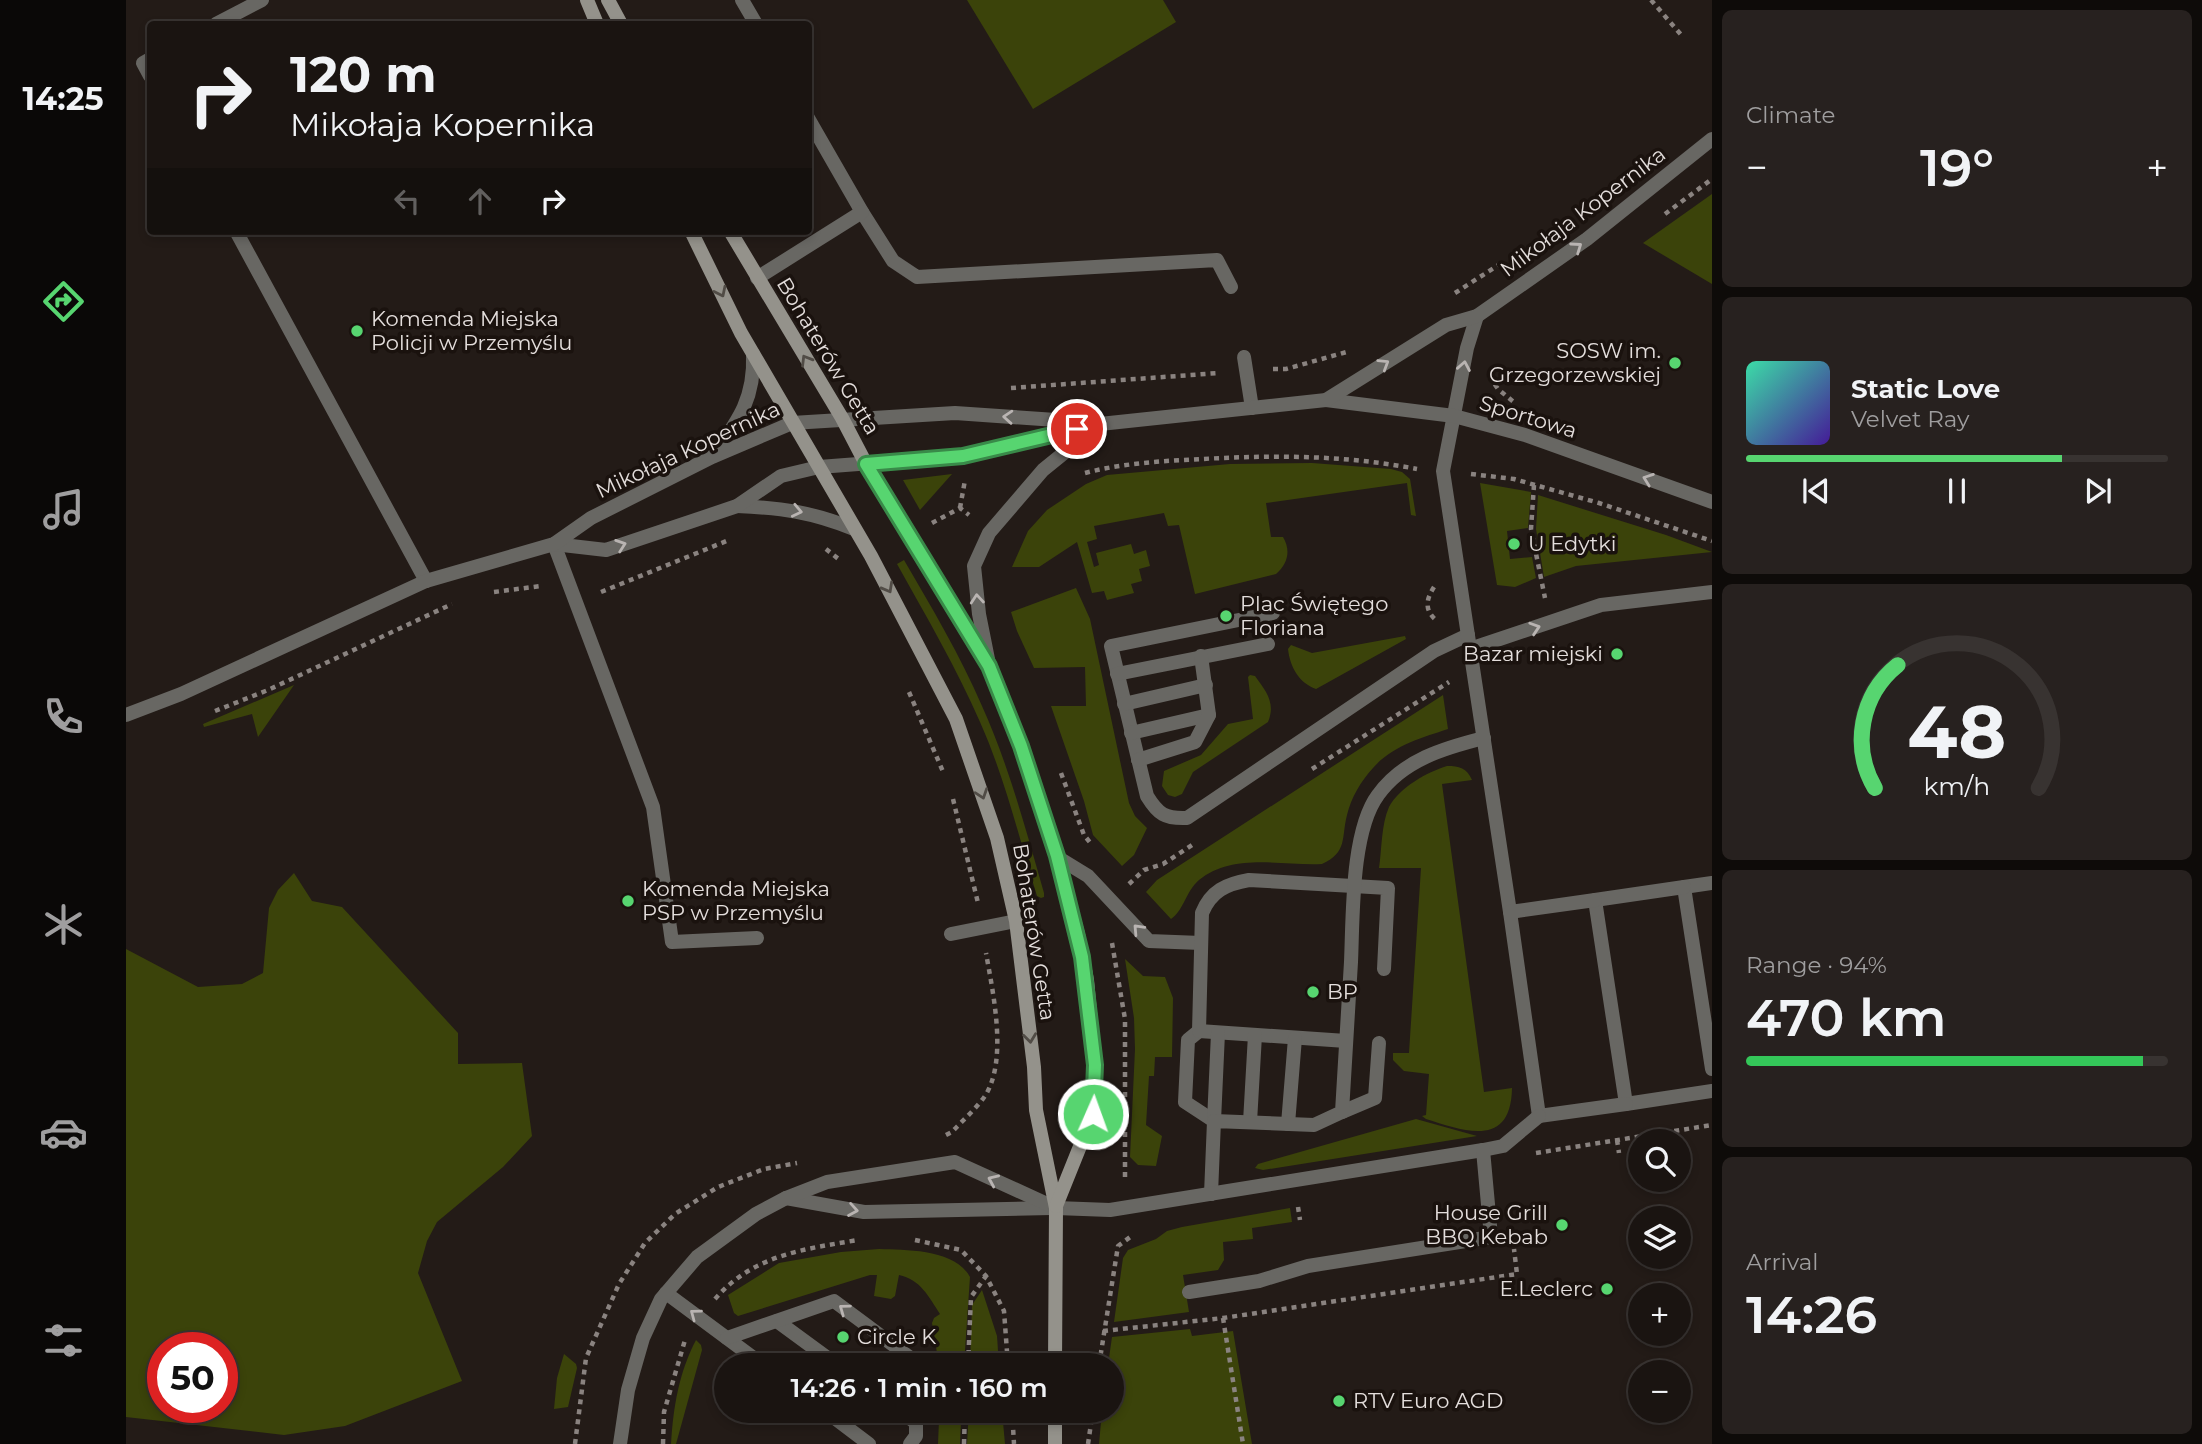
<!DOCTYPE html>
<html lang="en">
<head>
<meta charset="utf-8">
<style>
  body { margin:0; font-family:Montserrat,sans-serif; background:#27211f; color:#f1f3f6; height:100vh; display:flex; flex-direction:column; font-size:26px; white-space:nowrap }
  * { box-sizing:border-box; margin:0 }
  p { font-size:23px; color:#9f9e9f }
  .icon { flex:none; width:38px; height:38px; fill:none; stroke:currentColor; stroke-width:2; stroke-linecap:round; stroke-linejoin:round }
  .map { position:relative; flex:1; overflow:hidden }
  .drawer { display:flex; flex-direction:column; gap:10px; padding:10px; background:#0e0b09; width:490px }
  .drawer>* { flex:none }
  .hud { position:absolute; left:21px; top:21px; width:665px; height:214px; border-radius:7px; box-shadow:0 4px 10px #0003,0 0 0 2px #383331; background:#1a1411; color:#f1f3f6; overflow:hidden }
  .fabs { position:absolute; left:1502px; top:1129px; display:grid; gap:14px }
  .fabs a { display:grid; place-items:center; width:63px; height:63px; border-radius:50%; background:#1a1411; box-shadow:0 4px 10px #0003,0 0 0 2px #383331; font-size:35px }
  .speed { position:absolute; left:21px; top:1332px; display:flex; gap:14px; font-size:35px; font-weight:700; text-align:center }
  .speed>* { display:grid; place-content:center; width:91px; height:91px; border-radius:50%; background:#1a1411; box-shadow:0 4px 10px #0003,0 0 0 2px #383331; line-height:1 }
  .speed .limit { border:10px solid #d22; background:#fff; color:#111 }
  .pin { position:absolute; display:grid; place-items:center; width:60px; height:60px; color:#fff; margin:-30px; border:4px solid #fff; border-radius:50%; box-shadow:0 2px 7px #0007 }
  .me { position:absolute; width:77px; margin:-38px; rotate:2deg; stroke-linejoin:round; filter:drop-shadow(0 0 5px #0008) }
  .turn { display:flex; align-items:center; gap:24px; height:147px; padding:0 28px; font-size:32px }
  .turn .icon { width:91px; height:91px; stroke-width:2.5 }
  .turn b { display:block; font-size:49px; line-height:60px }
  .lanes { display:flex; align-items:center; height:66px; padding:0 28px; background:#0003; justify-content:center; gap:35px; direction:ltr }
  .lanes .off { opacity:.35 }
  .big { font-size:52px; font-weight:600; line-height:1.1 }
  .drawer .widget { flex:1; display:flex; flex-direction:column; justify-content:center; gap:10px; min-width:0; padding:0 24px; border-radius:10px; background:#27211f }
  .drawer .dial { align-items:center; gap:0 }
  .dial svg { height:182px; overflow:visible; fill:none; stroke:#383331; stroke-width:7; stroke-linecap:round; text-anchor:middle }
  .dial text { fill:#f1f3f6; stroke:none }
  .song { display:flex; align-items:center; gap:21px }
  .cover { width:84px; height:84px; border-radius:10px; background:linear-gradient(135deg,hsl(160 70% 55%),hsl(260 70% 35%)) }
  .played { height:7px; border-radius:4px; background:linear-gradient(90deg,#57d570 75%,#383331 75%) }
  .keys { display:flex; justify-content:space-around; direction:ltr }
  .heat { display:flex; justify-content:space-between; align-items:center; font-size:38px; direction:ltr }
  .charge { height:10px; border-radius:5px; background:linear-gradient(90deg,#34c759 94%,#383331 0) }
  .trip { position:absolute; left:588px; top:1353px; width:410px; height:70px; border-radius:35px; background:#1a1411; box-shadow:0 4px 10px #0003,0 0 0 2px #383331; font-weight:600; line-height:70px; text-align:center }
  main { display:flex; flex:1; min-height:0 }
  .menu { display:flex; flex-direction:column; width:126px; justify-content:space-around; align-items:center; background:#0a0807; color:#9f9e9f }
  .menu .icon { width:49px; height:49px }
  .menu .active { color:#57d570 }
  .menu b { font-size:32px; color:#f1f3f6 }
  .map>svg:first-child { display:block }
  .green { fill:#3b430a; fill-rule:evenodd }
  .lines { fill:none; stroke-linecap:round; stroke-linejoin:round }
  .path { stroke:#8a8380; stroke-width:4.5; stroke-dasharray:5 5; stroke-linecap:butt }
  .service { stroke:#686763; stroke-width:14 }
  .minor { stroke:#686763; stroke-width:14 }
  .tertiary { stroke:#686763; stroke-width:14 }
  .secondary { stroke:#94928b; stroke-width:14 }
  .oneway { stroke:#b9b4b2 }
  .oneway2 { stroke:#514c46 }
  .route-casing { stroke:#398a49; stroke-width:18 }
  .route { stroke:#57d570; stroke-width:12 }
  .poi-dot { fill:#57d570; stroke:#1a120e; stroke-width:2.5 }
  .labels { text-anchor:middle; stroke-width:7; stroke-linejoin:round; paint-order:stroke }
  .street-label { font-size:21px; fill:#e4dedc; stroke:#1a120e }
  .poi-label { font-size:21px; fill:#e4dedc; stroke:#1a120e; text-anchor:start }
</style>
</head>
<body>
<main>
<nav class="menu">
<b>14:25</b>
<svg class="icon active" aria-label="directions" viewBox="0 0 24 24"><path d="M12 3l9 9-9 9-9-9zM9 14v-3h6M13 9l2 2-2 2"/></svg>
<svg class="icon" aria-label="music" viewBox="0 0 24 24"><path d="M9 18V5l10-2v13"/><circle cx="6" cy="18" r="3"/><circle cx="16" cy="16" r="3"/></svg>
<svg class="icon" aria-label="phone" viewBox="0 0 24 24"><path d="M5 4h4l2 5-3 2q2 4 5 5l2-3 5 2v4C11 20 4 13 5 4z"/></svg>
<svg class="icon" aria-label="climate" viewBox="0 0 24 24"><path d="M12 3v18M4 7l16 10M4 17L20 7"/></svg>
<svg class="icon" aria-label="car" viewBox="0 0 24 24"><path d="M5 17H2v-5l4-1 3-4h7l3 4 3 1v5h-3M9 17h6M6 11h13"/><circle cx="7" cy="17" r="2"/><circle cx="17" cy="17" r="2"/></svg>
<svg class="icon" aria-label="filters" viewBox="0 0 24 24"><path d="M4 7h16M4 17h16"/><circle cx="9" cy="7" r="2"/><circle cx="15" cy="17" r="2"/></svg>
</nav>
<div class="map">
<svg width="1586" height="1444" viewBox="0 0 1586 1444">
  <rect width="100%" height="100%" fill="#231b17"/>
  <g class="green">
    <polygon points="841,0 1037,0 1050,22 907,109"/>
    <polygon points="1586,194 1586,284 1517,243"/>
    <path d="M 1186,463 L 1265,469 L 1276,472 L 1284,479 L 1290,516 L 1285,515 L 1281,483 L 1140,503 L 1145,537 L 1157,537 C 1165,550 1162,564 1150,574 L 1069,594 L 1053,525 L 1042,526 L 1038,513 L 968,526 L 971,539 L 961,542 L 968,567 L 973,565 L 970,553 L 1005,544 L 1008,554 L 1020,550 L 1024,566 L 1013,569 L 1016,581 L 1005,584 L 1008,593 L 981,600 L 978,591 L 966,593 L 951,542 L 913,567 L 886,567 L 902,531 L 921,510 L 960,484 L 981,475 L 1104,464 Z"/>
    <polygon points="826,474 794,510 777,480"/>
    <polygon points="1354,483 1405,492 1402,528 1381,531 1384,559 1406,557 1410,578 1389,587 1371,585"/>
    <polygon points="1412,495 1540,535 1586,552 1450,566 1418,577 1410,529"/>
    <path d="M 778,560 C 806,608 834,655 856,706 C 883,766 900,830 918,893 L 918,897 L 915,898 L 911,896 C 893,838 879,778 854,722 C 830,667 800,616 771,564 Z"/>
    <polygon points="950,588 964,619 1003,803 1009,816 1021,828 1008,855 996,866 967,835 958,801 925,706 960,706 959,667 908,668 891,631 885,612"/>
    <path d="M 1279,636 L 1280,639 L 1190,689 C 1173,683 1164,667 1162,649 L 1165,645 L 1186,653 Z"/>
    <path d="M 1124,675 L 1129,676 C 1140,691 1150,703 1142,722 L 1067,772 L 1056,794 L 1049,797 L 1042,795 L 1036,786 L 1038,771 L 1075,755 L 1102,724 L 1127,719 L 1122,677 Z"/>
    <polygon points="168,685 132,737 126,714 78,727 77,724"/>
    <path d="M 1317,695 L 1322,729 C 1295,738 1266,746 1247,768 C 1235,781 1225,798 1221,815 C 1215,838 1222,852 1196,864 C 1155,866 1108,852 1073,880 C 1060,891 1058,910 1045,919 L 1020,892 L 1031,880 Z"/>
    <path d="M 1321,766 C 1333,766 1341,768 1346,780 L 1316,784 L 1358,1092 L 1386,1088 C 1385,1149 1338,1131 1300,1119 L 1296,1116 L 1300,1115 L 1303,1074 L 1278,1071 L 1267,1060 L 1267,1053 L 1283,1053 L 1295,868 L 1253,868 C 1256,849 1255,825 1263,807 C 1273,788 1301,772 1321,766 Z"/>
    <path d="M 168,873 L 186,901 L 216,907 L 332,1033 L 332,1064 L 396,1063 L 406,1136 L 377,1167 L 311,1222 L 301,1241 L 292,1273 L 336,1381 L 219,1426 L 158,1435 L 0,1417 L 0,949 L 72,987 L 116,984 L 137,973 L 143,908 L 152,890 ZM 37,1348 L 96,1348 L 96,1407 L 37,1407 Z"/>
    <polygon points="999,959 1017,976 1039,977 1047,998 1046,1057 1029,1057 1028,1076 1023,1076 1020,1125 1036,1136 1030,1166 1012,1165 1004,1157 1009,1049 1008,1018"/>
    <polygon points="1290,1119 1351,1136 1137,1170 1129,1168 1132,1164"/>
    <polygon points="1164,1208 1166,1222 1126,1228 1127,1239 1097,1242 1098,1260 1092,1270 1057,1275 1063,1312 988,1322 997,1258 1002,1250 1030,1239 1041,1231 1056,1227"/>
    <path d="M 753,1249 C 781,1250 829,1249 844,1277 L 838,1365 L 813,1365 L 806,1323 L 808,1318 L 814,1314 C 803,1297 794,1279 773,1275 L 769,1296 L 765,1299 L 748,1296 L 751,1275 L 744,1275 L 612,1316 L 608,1313 L 602,1295 L 653,1263 L 715,1252 Z"/>
    <polygon points="856,1290 871,1336 873,1365 844,1365 846,1305"/>
    <polygon points="1064,1329 1066,1336 1107,1331 1126,1444 973,1444 976,1411 992,1411 995,1389 985,1387 985,1365 982,1365 986,1337"/>
    <path d="M 570,1340 L 575,1345 L 576,1350 L 550,1444 L 545,1444 C 547,1408 553,1372 570,1340 Z"/>
    <polygon points="438,1354 450,1364 451,1368 442,1407 428,1409 431,1378"/>
    <polygon points="843,1410 876,1411 879,1444 841,1444"/>
    <polygon points="813,1420 835,1421 834,1444 812,1444"/>
  </g>
  <g class="lines">
    <g class="path">
      <polyline points="1525,0 1557,37"/>
      <polyline points="1539,214 1586,179"/>
      <polyline points="1329,293 1374,264"/>
      <polyline points="1147,369 1160,369 1224,351"/>
      <polyline points="1363,376 1372,389 1390,404"/>
      <polyline points="885,388 1093,373"/>
      <path d="M 959,473 C 997,463 1037,461 1076,459 C 1149,455 1219,455 1291,469"/>
      <polyline points="1345,474 1388,479 1473,503 1586,541"/>
      <polyline points="1408,485 1405,529 1419,598"/>
      <polyline points="834,508 839,480"/>
      <polyline points="806,523 834,508 843,515"/>
      <polyline points="700,549 715,561"/>
      <path d="M 1308,587 C 1299,601 1299,611 1311,621"/>
      <polyline points="368,592 415,586"/>
      <polyline points="475,592 603,540"/>
      <polyline points="783,692 818,774"/>
      <polyline points="89,711 142,690 326,604"/>
      <polyline points="1186,769 1323,682"/>
      <polyline points="935,773 958,835 966,845"/>
      <polyline points="827,799 852,903"/>
      <polyline points="1003,884 1018,870 1037,864 1066,845"/>
      <polyline points="986,943 999,1019 999,1181"/>
      <path d="M 820,1135 L 826,1132 C 836,1121 850,1109 859,1096 C 882,1060 867,993 860,953"/>
      <polyline points="1491,1140 1493,1153"/>
      <polyline points="1410,1153 1586,1125"/>
      <polyline points="1172,1207 1174,1220"/>
      <polyline points="789,1240 835,1250 860,1276 878,1311 882,1365"/>
      <path d="M 589,1299 C 627,1255 678,1249 732,1240"/>
      <polyline points="1097,1318 1117,1444"/>
      <polyline points="977,1331 1097,1318 1391,1274 1388,1249"/>
      <polyline points="842,1365 845,1297 860,1276"/>
      <polyline points="973,1365 992,1246 1007,1235"/>
      <polyline points="886,1410 888,1444"/>
      <polyline points="449,1444 460,1358 493,1284 519,1243 549,1214 592,1187 638,1169 671,1163"/>
      <polyline points="537,1444 538,1412 559,1340"/>
      <polyline points="838,1444 839,1410"/>
      <polyline points="962,1444 967,1410"/>
    </g>
    <g class="service">
      <polyline points="616,0 630,24"/>
      <polyline points="90,24 136,0"/>
      <polyline points="24,59 17,63 24,76"/>
      <polyline points="682,118 736,212 767,261 791,277 1091,260 1105,287"/>
      <polyline points="110,231 300,581"/>
      <polyline points="631,278 736,212"/>
      <polyline points="1118,357 1126,408"/>
      <polyline points="428,544 527,807 546,942 631,938"/>
      <path d="M 1147,613 L 985,646 L 1021,796 C 1032,814 1039,819 1061,818 L 1308,651 L 1342,635"/>
      <polyline points="991,674 1142,644"/>
      <polyline points="998,704 1080,685"/>
      <polyline points="1005,733 1083,715"/>
      <polyline points="1012,760 1069,742 1083,715 1075,656"/>
      <polyline points="931,857 962,876 1023,941 1075,943"/>
      <polyline points="825,934 890,921"/>
      <polyline points="1073,1031 1062,1040 1059,1102 1088,1121"/>
      <path d="M 1220,1041 L 1073,1031 L 1076,913 C 1085,891 1100,884 1123,880 L 1262,888 L 1258,969"/>
      <polyline points="1216,1112 1249,1098 1253,1043"/>
      <polyline points="1088,1121 1092,1033"/>
      <polyline points="1124,1122 1129,1035"/>
      <polyline points="1162,1124 1169,1038"/>
      <path d="M 1085,1194 L 1088,1121 L 1188,1125 L 1216,1112 C 1219,1062 1222,1012 1225,962 C 1227,918 1225,831 1252,795 C 1277,760 1318,748 1358,738"/>
      <polyline points="540,1293 637,1365"/>
      <polyline points="651,1321 711,1365"/>
      <polyline points="601,1338 708,1301 790,1362 790,1365"/>
      <polyline points="698,1410 743,1444"/>
      <polyline points="773,1410 790,1423"/>
      <polyline points="784,1444 790,1436 790,1410"/>
    </g>
    <g class="minor">
      <polyline points="1351,316 1341,348 1317,471 1384,912"/>
      <polyline points="1200,400 1328,416 1399,435 1586,502"/>
      <path d="M 587,456 C 612,421 629,399 627,354"/>
      <path d="M 611,506 C 656,508 686,512 728,529"/>
      <polyline points="428,544 480,550 611,506 655,476 693,467 837,456 974,424 1200,400 1320,325 1351,316 1461,239 1586,139"/>
      <polyline points="1344,649 1475,605 1586,592"/>
      <polyline points="863,664 853,614 848,566 863,533 917,470 970,427"/>
      <polyline points="0,715 55,694 300,581 428,544 465,518 586,457 666,423 829,413 959,422"/>
      <polyline points="1586,883 1558,887 1586,1069"/>
      <polyline points="1558,887 1469,900 1500,1104 1586,1091"/>
      <polyline points="1469,900 1384,912 1413,1116 1500,1104"/>
      <polyline points="930,1208 984,1210 1357,1150 1377,1146 1413,1116"/>
      <polyline points="1063,1292 1133,1281 1182,1266 1365,1237 1357,1150"/>
    </g>
    <g class="tertiary">
      <polyline points="660,1198 738,1212 925,1208"/>
      <polyline points="494,1444 502,1390 517,1338 535,1299 571,1257 630,1214 660,1198 701,1182 829,1162 930,1208"/>
    </g>
    <g class="secondary">
      <polyline points="461,0 471,24"/>
      <polyline points="482,0 495,24"/>
      <polyline points="565,231 615,333 745,556 830,719 871,838 890,921 908,1067 910,1110 930,1208 929,1365"/>
      <polyline points="604,231 716,418 740,464 863,666 895,746 931,857 952,934 961,980 969,1065 967,1114 930,1206"/>
      <polyline points="929,1444 929,1410"/>
    </g>
  </g>
  <defs><path id="oneway-chevron" d="M-2-3.5L2.5 0L-2 3.5" fill="none" stroke-width="1.6" stroke-linecap="round" stroke-linejoin="round" transform="scale(1.75)"/></defs>
  <g class="oneway">
    <use href="#oneway-chevron" transform="translate(1451 247) rotate(-35)"/>
    <use href="#oneway-chevron" transform="translate(1258 364) rotate(-32)"/>
    <use href="#oneway-chevron" transform="translate(1338 366) rotate(-80)"/>
    <use href="#oneway-chevron" transform="translate(882 417) rotate(-176)"/>
    <use href="#oneway-chevron" transform="translate(1522 479) rotate(-160)"/>
    <use href="#oneway-chevron" transform="translate(671 511) rotate(12)"/>
    <use href="#oneway-chevron" transform="translate(495 545) rotate(-19)"/>
    <use href="#oneway-chevron" transform="translate(851 599) rotate(-95)"/>
    <use href="#oneway-chevron" transform="translate(1409 628) rotate(-18)"/>
    <use href="#oneway-chevron" transform="translate(1012 929) rotate(-133)"/>
    <use href="#oneway-chevron" transform="translate(867 1180) rotate(-156)"/>
    <use href="#oneway-chevron" transform="translate(727 1210) rotate(10)"/>
    <use href="#oneway-chevron" transform="translate(718 1309) rotate(-144)"/>
    <use href="#oneway-chevron" transform="translate(569 1314) rotate(-143)"/>
  </g>
  <g class="oneway2">
    <use href="#oneway-chevron" transform="translate(595 292) rotate(64)"/>
    <use href="#oneway-chevron" transform="translate(680 360) rotate(-121)"/>
    <use href="#oneway-chevron" transform="translate(762 588) rotate(61)"/>
    <use href="#oneway-chevron" transform="translate(856 794) rotate(71)"/>
    <use href="#oneway-chevron" transform="translate(904 1038) rotate(83)"/>
  </g>
  <g class="lines">
    <g class="route-casing">
      <polyline id="route" points="951,429 837,456 740,464 863,666 895,746 931,856 956,957 969,1065 967,1114"/>
    </g>
    <use href="#route" class="route"/>
  </g>
  <g class="poi-dot">
    <circle cx="231" cy="331" r="7"/>
    <circle cx="1549" cy="363" r="7"/>
    <circle cx="1388" cy="544" r="7"/>
    <circle cx="1100" cy="616" r="7"/>
    <circle cx="1491" cy="654" r="7"/>
    <circle cx="502" cy="901" r="7"/>
    <circle cx="1187" cy="992" r="7"/>
    <circle cx="1436" cy="1225" r="7"/>
    <circle cx="1481" cy="1289" r="7"/>
    <circle cx="717" cy="1337" r="7"/>
    <circle cx="1213" cy="1401" r="7"/>
  </g>
  <g class="labels">
    <g class="street-label">
      <text transform="translate(1457 212) rotate(-37)" y="7">Mikołaja Kopernika</text>
      <text transform="translate(702 356) rotate(59)" y="7">Bohaterów Getta</text>
      <text transform="translate(1402 417) rotate(17)" y="7">Sportowa</text>
      <text transform="translate(562 450) rotate(-25)" y="7">Mikołaja Kopernika</text>
      <text transform="translate(908 932) rotate(81)" y="7">Bohaterów Getta</text>
    </g>
    <g class="poi-label">
      <text x="245" y="326">Komenda Miejska<tspan x="245" dy="24">Policji w Przemyślu</tspan></text>
      <text x="1535" y="358" text-anchor="end">SOSW im.<tspan x="1535" dy="24">Grzegorzewskiej</tspan></text>
      <text x="1402" y="551">U Edytki</text>
      <text x="1114" y="611">Plac Świętego<tspan x="1114" dy="24">Floriana</tspan></text>
      <text x="1477" y="661" text-anchor="end">Bazar miejski</text>
      <text x="516" y="896">Komenda Miejska<tspan x="516" dy="24">PSP w Przemyślu</tspan></text>
      <text x="1201" y="999">BP</text>
      <text x="1422" y="1220" text-anchor="end">House Grill<tspan x="1422" dy="24">BBQ Kebab</tspan></text>
      <text x="1467" y="1296" text-anchor="end">E.Leclerc</text>
      <text x="731" y="1344">Circle K</text>
      <text x="1227" y="1408">RTV Euro AGD</text>
    </g>
  </g>
</svg>
<div class="fabs">
<a><svg class="icon" aria-label="search" viewBox="0 0 24 24"><circle cx="10" cy="10" r="6"/><path d="M15 15l6 6"/></svg></a>
<a><svg class="icon" aria-label="layers" viewBox="0 0 24 24"><path d="M12 4l9 5-9 5-9-5zM3 14l9 5 9-5"/></svg></a>
<a>+</a>
<a>−</a>
</div>
<div class="speed"><div class="limit">50</div></div>
<div class="pin" style="left:951px;top:429px;background:#d93025"><svg class="icon" aria-label="arrive" viewBox="0 0 24 24"><path d="M6 21V4h12l-3 4 3 4H6"/></svg></div>
<svg class="me" style="left:967px;top:1114px" viewBox="-20 -20 40 40"><circle r="17" fill="#57d570" stroke="#fff" stroke-width="3"/><path d="M0-11L8 9 0 5-8 9z" fill="#fff"/></svg>
<div class="trip">14:26 · 1 min · 160 m</div>
<div class="hud">
<div class="turn"><svg class="icon" aria-label="right" viewBox="0 0 24 24"><path d="M7 20v-9h11M14 6l5 5-5 5"/></svg><div><b>120 m</b>Mikołaja Kopernika</div></div>
<div class="lanes"><svg class="icon off" aria-label="left" viewBox="0 0 24 24"><path d="M17 20v-9H6M10 6l-5 5 5 5"/></svg><svg class="icon off" aria-label="ahead" viewBox="0 0 24 24"><path d="M12 20V5M6 11l6-6 6 6"/></svg><svg class="icon" aria-label="right" viewBox="0 0 24 24"><path d="M7 20v-9h11M14 6l5 5-5 5"/></svg></div>
</div>
</div>
<section class="drawer">
<div class="widget"><p>Climate</p>
<div class="heat"><a>−</a><b class="big">19°</b><a>+</a></div>
</div>
<div class="widget">
<div class="song"><i class="cover"></i><div><b>Static Love</b><p>Velvet Ray</p></div></div>
<div class="played"></div>
<div class="keys"><svg class="icon" aria-label="previous" viewBox="0 0 24 24"><path d="M18 5L8 12l10 7zM5 5v14"/></svg><svg class="icon" aria-label="pause" viewBox="0 0 24 24"><path d="M8 5v14M16 5v14"/></svg><svg class="icon" aria-label="next" viewBox="0 0 24 24"><path d="M6 5l10 7-10 7zM19 5v14"/></svg></div>
</div>
<div class="widget dial"><svg viewBox="0 0 100 80">
<path d="M14 69A42 42 0 1 1 86 69"/>
<path d="M14 69A42 42 0 0 1 24 15" stroke="#57d570"/>
<text x="50" y="56" font-size="32" font-weight="700">48</text>
<text x="50" y="72" font-size="11">km/h</text>
</svg></div>
<div class="widget"><p>Range · 94%</p><b class="big">470 km</b><div class="charge"></div></div>
<div class="widget"><p>Arrival</p><b class="big">14:26</b></div>
</section>
</main>
</body>
</html>
